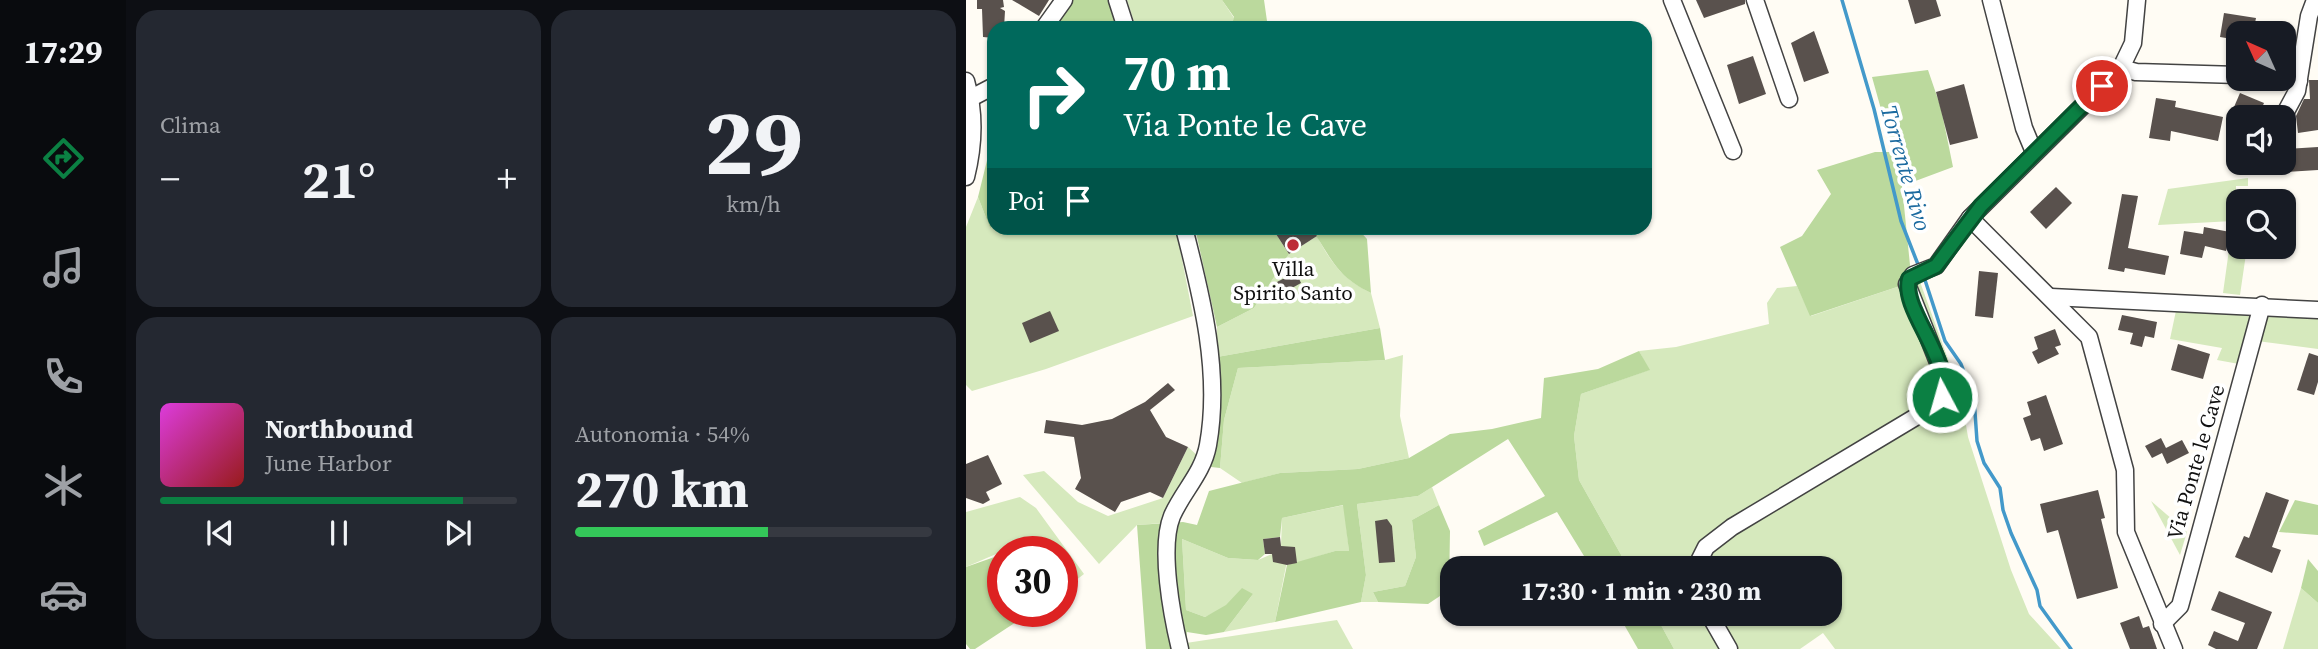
<!DOCTYPE html>
<html lang="it">
<head>
<meta charset="utf-8">
<style>
  body { margin:0; font-family:"Source Serif 4",serif; background:#242831; color:#f1f3f6; height:100vh; display:flex; flex-direction:column; font-size:26px; white-space:nowrap }
  * { box-sizing:border-box; margin:0 }
  p { font-size:23px; color:#9ea1a6 }
  .icon { flex:none; width:38px; height:38px; fill:none; stroke:currentColor; stroke-width:2; stroke-linecap:round; stroke-linejoin:round }
  .map { position:relative; flex:1; overflow:hidden }
  .sheet { display:flex; flex-direction:column; gap:10px; padding:10px; background:#0d0f14; width:840px }
  .sheet>* { flex:none }
  .banner { position:absolute; left:21px; top:21px; width:665px; height:214px; border-radius:21px; box-shadow:0 2px 5px #0004; background:#00695c; color:#fff; overflow:hidden }
  .needle { width:46px; rotate:315deg }
  .tools { position:absolute; left:1260px; top:21px; display:grid; gap:14px }
  .tools a { display:grid; place-items:center; width:70px; height:70px; border-radius:14px; background:#171b24; box-shadow:0 2px 5px #0004; font-size:35px }
  .speed { position:absolute; left:21px; top:536px; display:flex; gap:14px; font-size:35px; font-weight:700; text-align:center }
  .speed>* { display:grid; place-content:center; width:91px; height:91px; border-radius:50%; background:#171b24; box-shadow:0 2px 5px #0004; line-height:1 }
  .speed .limit { border:10px solid #d22; background:#fff; color:#111 }
  .pin { position:absolute; display:grid; place-items:center; width:60px; height:60px; color:#fff; margin:-30px; border:4px solid #fff; border-radius:50%; box-shadow:0 2px 7px #0007 }
  .me { position:absolute; width:77px; margin:-38px; rotate:354deg; stroke-linejoin:round; filter:drop-shadow(0 0 5px #0008) }
  .turn { display:flex; align-items:center; gap:24px; height:147px; padding:0 21px; font-size:32px }
  .turn .icon { width:91px; height:91px; stroke-width:2.5 }
  .turn b { display:block; font-size:49px; line-height:60px }
  .then { display:flex; align-items:center; height:66px; padding:0 21px; background:#0003; gap:14px; font-size:26px }
  .big { font-size:52px; font-weight:700; line-height:1.1 }
  .sheet .card { flex:1; display:flex; flex-direction:column; justify-content:center; gap:10px; min-width:0; padding:0 24px; border-radius:21px; background:#242831 }
  .sheet .dial { align-items:center; gap:0 }
  .dial b { font-size:91px; line-height:1 }
  .song { display:flex; align-items:center; gap:21px }
  .cover { width:84px; height:84px; border-radius:10px; background:linear-gradient(135deg,hsl(300 70% 55%),hsl(0 70% 35%)) }
  .played { height:7px; border-radius:4px; background:linear-gradient(90deg,#0b8043 85%,#363941 85%) }
  .keys { display:flex; justify-content:space-around; direction:ltr }
  .heat { display:flex; justify-content:space-between; align-items:center; font-size:38px; direction:ltr }
  .charge { height:10px; border-radius:5px; background:linear-gradient(90deg,#34c759 54%,#363941 0) }
  .sheet .tiles { flex:1; display:grid; gap:10px; grid-template-columns:repeat(2,1fr) }
  .trip { position:absolute; left:474px; top:556px; width:402px; height:70px; border-radius:21px; background:#171b24; box-shadow:0 2px 5px #0004; font-weight:700; line-height:70px; text-align:center }
  main { display:flex; flex:1; min-height:0 }
  .dock { display:flex; flex-direction:column; width:126px; justify-content:space-around; align-items:center; background:#090b0e; color:#9ea1a6 }
  .dock .icon { width:49px; height:49px }
  .dock .current { color:#0b8043 }
  .dock b { font-size:32px; color:#f1f3f6 }
  .map>svg:first-child { display:block }
  .green { fill:#d6e9bd }
  .forest { fill:#bbd99d }
  .lines { fill:none; stroke-linecap:round; stroke-linejoin:round }
  .stream { stroke:#4399ca; stroke-width:3.5 }
  .building { fill:#59514d }
  .minor-casing { stroke:#434343; stroke-width:19 }
  .minor { stroke:#fff; stroke-width:16 }
  .route-casing { stroke:#07532c; stroke-width:18 }
  .route { stroke:#0b8043; stroke-width:12 }
  .poi-dot { fill:#bd2b38; stroke:#fff; stroke-width:2.5 }
  .labels { text-anchor:middle; stroke-width:7; stroke-linejoin:round; paint-order:stroke }
  .poi-label { font-size:21px; fill:#101010; stroke:#fff }
  .street-label { font-size:21px; fill:#101010; stroke:#fff }
  .water-label { font-size:23px; font-style:italic; fill:#1c6ba0; stroke:#fff }
</style>
</head>
<body>
<main>
<nav class="dock">
<b>17:29</b>
<svg class="icon current" aria-label="directions" viewBox="0 0 24 24"><path d="M12 3l9 9-9 9-9-9zM9 14v-3h6M13 9l2 2-2 2"/></svg>
<svg class="icon" aria-label="music" viewBox="0 0 24 24"><path d="M9 18V5l10-2v13"/><circle cx="6" cy="18" r="3"/><circle cx="16" cy="16" r="3"/></svg>
<svg class="icon" aria-label="phone" viewBox="0 0 24 24"><path d="M5 4h4l2 5-3 2q2 4 5 5l2-3 5 2v4C11 20 4 13 5 4z"/></svg>
<svg class="icon" aria-label="climate" viewBox="0 0 24 24"><path d="M12 3v18M4 7l16 10M4 17L20 7"/></svg>
<svg class="icon" aria-label="car" viewBox="0 0 24 24"><path d="M5 17H2v-5l4-1 3-4h7l3 4 3 1v5h-3M9 17h6M6 11h13"/><circle cx="7" cy="17" r="2"/><circle cx="17" cy="17" r="2"/></svg>
</nav>
<section class="sheet">
<div class="tiles">
<div class="card"><p>Clima</p>
<div class="heat"><a>−</a><b class="big">21°</b><a>+</a></div>
</div>
<div class="card dial"><b>29</b><p>km/h</p></div>
<div class="card">
<div class="song"><i class="cover"></i><div><b>Northbound</b><p>June Harbor</p></div></div>
<div class="played"></div>
<div class="keys"><svg class="icon" aria-label="previous" viewBox="0 0 24 24"><path d="M18 5L8 12l10 7zM5 5v14"/></svg><svg class="icon" aria-label="pause" viewBox="0 0 24 24"><path d="M8 5v14M16 5v14"/></svg><svg class="icon" aria-label="next" viewBox="0 0 24 24"><path d="M6 5l10 7-10 7zM19 5v14"/></svg></div>
</div>
<div class="card"><p>Autonomia · 54%</p><b class="big">270 km</b><div class="charge"></div></div>
</div>
</section>
<div class="map">
<svg width="1352" height="649" viewBox="0 0 1352 649">
  <rect width="100%" height="100%" fill="#fffcf4"/>
  <g class="green">
    <polygon points="161,0 256,0 268,18 265,28 170,28"/>
    <polygon points="1282,178 1282,186 1270,186 1270,198 1287,198 1287,201 1272,201 1272,247 1281,247 1274,295 1257,293 1267,221 1192,225 1202,189"/>
    <polygon points="12,197 24,228 210,228 227,316 80,369 6,391 0,385 0,227"/>
    <path d="M 351,236 C 365,263 377,279 405,293 L 414,328 L 251,357 L 251,327 L 288,308 L 323,254 Z"/>
    <polygon points="944,265 953,279 995,395 1002,437 1045,570 1063,614 1095,649 869,649 857,633 834,649 708,649 689,614 864,614 864,569 663,569 613,480 608,436 615,394 683,370 673,351 710,347 803,324 801,303 811,288 831,286 845,316 940,284"/>
    <polygon points="1211,306 1287,312 1273,364 1251,360 1256,348 1204,339"/>
    <polygon points="1300,309 1352,314 1352,349 1291,341"/>
    <polygon points="437,355 434,416 443,458 392,469 314,473 276,483 254,468 258,420 272,368 419,360"/>
    <polygon points="222,447 232,456 197,523 171,525 133,564 57,475 78,471 112,502 142,516 197,498"/>
    <polygon points="466,487 473,505 446,520 450,557 439,586 407,592 412,602 395,602 400,575 391,504 452,496"/>
    <polygon points="54,497 70,508 118,574 96,591 96,551 37,551 0,567 0,512"/>
    <polygon points="1185,501 1221,532 1214,555"/>
    <polygon points="378,505 383,551 369,551 331,563 315,546 316,518"/>
    <polygon points="216,539 262,558 292,560 306,554 321,561 309,622 258,632 287,594 239,617 220,610"/>
    <polygon points="1335,588 1352,603 1352,649 1317,649"/>
    <polygon points="371,620 387,649 219,649 220,643"/>
  </g>
  <g class="forest">
    <polygon points="106,0 148,0 156,28 85,28"/>
    <polygon points="256,0 298,0 302,28 265,28 268,17"/>
    <polygon points="962,70 975,108 987,167 936,186 944,265 940,284 844,316 814,247 836,236 865,194 851,170 909,152 927,152 906,77"/>
    <polygon points="28,132 28,227 24,228 12,197"/>
    <polygon points="229,228 306,228 323,254 288,308 251,327"/>
    <path d="M 345,228 L 391,228 L 401,239 L 405,293 C 370,276 366,259 345,228 Z"/>
    <polygon points="414,328 419,360 272,368 258,420 254,468 245,467 251,357"/>
    <polygon points="673,351 684,370 615,394 608,436 613,480 663,569 626,569 591,512 518,546 512,531 579,496 542,439 452,496 391,504 400,575 395,602 309,622 321,565 369,551 383,551 377,505 316,518 314,537 297,539 299,554 292,560 262,558 216,539 220,610 239,617 260,605 276,588 287,594 258,632 240,635 221,632 219,649 180,649 171,525 217,522 231,525 243,491 314,473 392,469 443,458 484,434 526,429 575,418 578,378 632,369"/>
    <polygon points="1329,500 1352,505 1352,535 1313,532"/>
    <polygon points="473,505 484,531 483,590 462,604 412,602 407,592 439,586 450,557 446,520"/>
    <polygon points="37,554 37,611 67,611 9,649 4,649 0,644 0,567"/>
    <polygon points="1342,559 1352,571 1352,603 1335,588"/>
    <polygon points="652,614 689,614 708,649 672,649"/>
  </g>
  <g class="lines">
    <g class="stream">
      <polyline points="876,0 908,109 935,221 953,267"/>
      <polyline points="958,277 979,341 995,364 1008,398 1011,441 1018,463 1034,488 1037,510 1045,533 1071,590 1074,606 1105,649"/>
    </g>
  </g>
  <g class="building">
    <polygon points="11,0 37,0 38,7 34,8 39,11 38,28 28,28 28,38 17,37 16,9 11,9"/>
    <polygon points="46,0 83,0 73,16"/>
    <polygon points="730,0 779,0 779,4 738,18"/>
    <polygon points="942,0 970,0 975,16 949,24"/>
    <polygon points="1258,13 1290,18 1287,33 1272,33 1272,40 1254,37"/>
    <polygon points="848,31 863,73 838,82 825,43"/>
    <polygon points="787,56 800,94 773,104 761,65"/>
    <polygon points="1343,80 1352,80 1352,130 1332,133 1330,116 1338,99 1344,99"/>
    <polygon points="998,84 1012,138 984,145 970,92"/>
    <polygon points="1274,93 1298,103 1292,117 1265,114"/>
    <polygon points="1190,98 1210,101 1209,107 1257,117 1252,141 1205,131 1204,141 1183,138"/>
    <polygon points="1352,147 1352,170 1319,172 1318,149"/>
    <polygon points="1090,187 1106,203 1080,229 1064,212"/>
    <polygon points="1156,194 1172,196 1162,248 1203,256 1199,275 1159,268 1158,272 1142,269"/>
    <polygon points="1238,227 1264,232 1260,251 1239,246 1236,258 1214,254 1218,231 1237,234"/>
    <polygon points="306,228 345,228 351,236 323,254"/>
    <polygon points="1013,271 1032,273 1027,318 1009,316"/>
    <polygon points="330,272 335,283 317,293 311,282"/>
    <polygon points="84,311 93,331 64,343 56,323"/>
    <polygon points="1156,315 1191,322 1188,338 1179,336 1176,347 1164,344 1167,333 1152,330"/>
    <polygon points="1089,329 1095,345 1089,347 1093,354 1072,364 1066,352 1072,349 1068,337"/>
    <polygon points="1212,344 1244,354 1237,379 1205,370"/>
    <polygon points="1343,353 1352,356 1352,382 1348,395 1331,390"/>
    <polygon points="202,383 209,390 184,410 200,437 222,447 197,498 184,492 155,502 149,512 109,489 115,478 108,437 78,433 80,420 116,425 146,419 179,402"/>
    <polygon points="1080,395 1097,444 1078,451 1074,438 1065,441 1057,418 1065,415 1061,402"/>
    <polygon points="1195,438 1200,448 1216,440 1223,453 1201,464 1196,453 1186,458 1179,446"/>
    <polygon points="22,455 36,484 20,492 24,500 17,504 0,498 0,464"/>
    <polygon points="1132,490 1139,518 1135,519 1152,588 1111,599 1092,530 1081,533 1074,504"/>
    <polygon points="1300,492 1323,500 1306,547 1315,550 1306,573 1269,557 1278,536 1283,538"/>
    <polygon points="421,519 426,526 429,562 413,563 409,521"/>
    <polygon points="314,537 315,546 329,547 331,563 321,565 307,562 306,554 299,554 297,539"/>
    <polygon points="1253,591 1306,612 1291,649 1250,649 1242,645 1248,631 1272,641 1279,623 1245,610"/>
    <polygon points="1173,616 1177,628 1183,626 1191,649 1164,649 1154,623"/>
  </g>
  <g class="lines">
    <g class="minor-casing">
      <g id="minor">
        <polyline points="151,0 160,28"/>
        <polyline points="706,0 767,151"/>
        <polyline points="789,0 823,99"/>
        <polyline points="1025,0 1058,128 1068,152"/>
        <polyline points="1171,0 1167,43 1155,68 1004,218 1123,337 1159,470 1160,532 1208,649"/>
        <polyline points="78,28 98,0"/>
        <polyline points="1155,68 1170,72 1272,75"/>
        <polyline points="1312,79 1333,81"/>
        <path d="M 0,81 C 9,112 8,145 0,177"/>
        <polyline points="5,98 28,86"/>
        <polyline points="1317,117 1331,91 1343,16 1349,0"/>
        <polyline points="1085,297 1352,310"/>
        <polyline points="729,569 740,547 766,527 973,403 979,385 977,375 941,284 947,275 970,266 1004,218"/>
        <polyline points="743,614 763,649"/>
        <polyline points="1196,624 1214,606 1296,305"/>
        <path d="M 214,649 C 206,616 193,548 206,516 C 217,491 237,473 242,445 C 255,373 236,297 218,228"/>
      </g>
    </g>
    <use href="#minor" class="minor"/>
  </g>
  <g class="lines">
    <g class="route-casing">
      <path id="route" d="M 976,397 C 986,358 935,310 943,279 L 970,266 L 1015,206 L 1136,86"/>
    </g>
    <use href="#route" class="route"/>
  </g>
  <circle class="poi-dot" cx="327" cy="245" r="7"/>
  <g class="labels">
    <g class="poi-label">
      <text x="327" y="276">Villa<tspan x="327" dy="24">Spirito Santo</tspan></text>
    </g>
    <g class="street-label">
      <text transform="translate(1230 462) rotate(-74)" y="7">Via Ponte le Cave</text>
    </g>
    <g class="water-label">
      <text transform="translate(940 168) rotate(74)" y="8">Torrente Rivo</text>
    </g>
  </g>
</svg>
<div class="tools">
<a><svg class="needle" viewBox="-14 -14 28 28"><path d="M0-13l5 13h-10z" fill="#e53935"/><path d="M0 13l5-13h-10z" fill="#9ea1a6"/></svg></a>
<a><svg class="icon" aria-label="sound" viewBox="0 0 24 24"><path d="M4 9h4l5-4v14l-5-4H4zM17 9q2 3 0 6"/></svg></a>
<a><svg class="icon" aria-label="search" viewBox="0 0 24 24"><circle cx="10" cy="10" r="6"/><path d="M15 15l6 6"/></svg></a>
</div>
<div class="speed"><div class="limit">30</div></div>
<div class="pin" style="left:1136px;top:86px;background:#d93025"><svg class="icon" aria-label="arrive" viewBox="0 0 24 24"><path d="M6 21V4h12l-3 4 3 4H6"/></svg></div>
<svg class="me" style="left:976px;top:397px" viewBox="-20 -20 40 40"><circle r="17" fill="#0b8043" stroke="#fff" stroke-width="3"/><path d="M0-11L8 9 0 5-8 9z" fill="#fff"/></svg>
<div class="trip">17:30 · 1 min · 230 m</div>
<div class="banner">
<div class="turn"><svg class="icon" aria-label="right" viewBox="0 0 24 24"><path d="M7 20v-9h11M14 6l5 5-5 5"/></svg><div><b>70 m</b>Via Ponte le Cave</div></div>
<div class="then">Poi<svg class="icon" aria-label="arrive" viewBox="0 0 24 24"><path d="M6 21V4h12l-3 4 3 4H6"/></svg></div>
</div>
</div>
</main>
</body>
</html>
